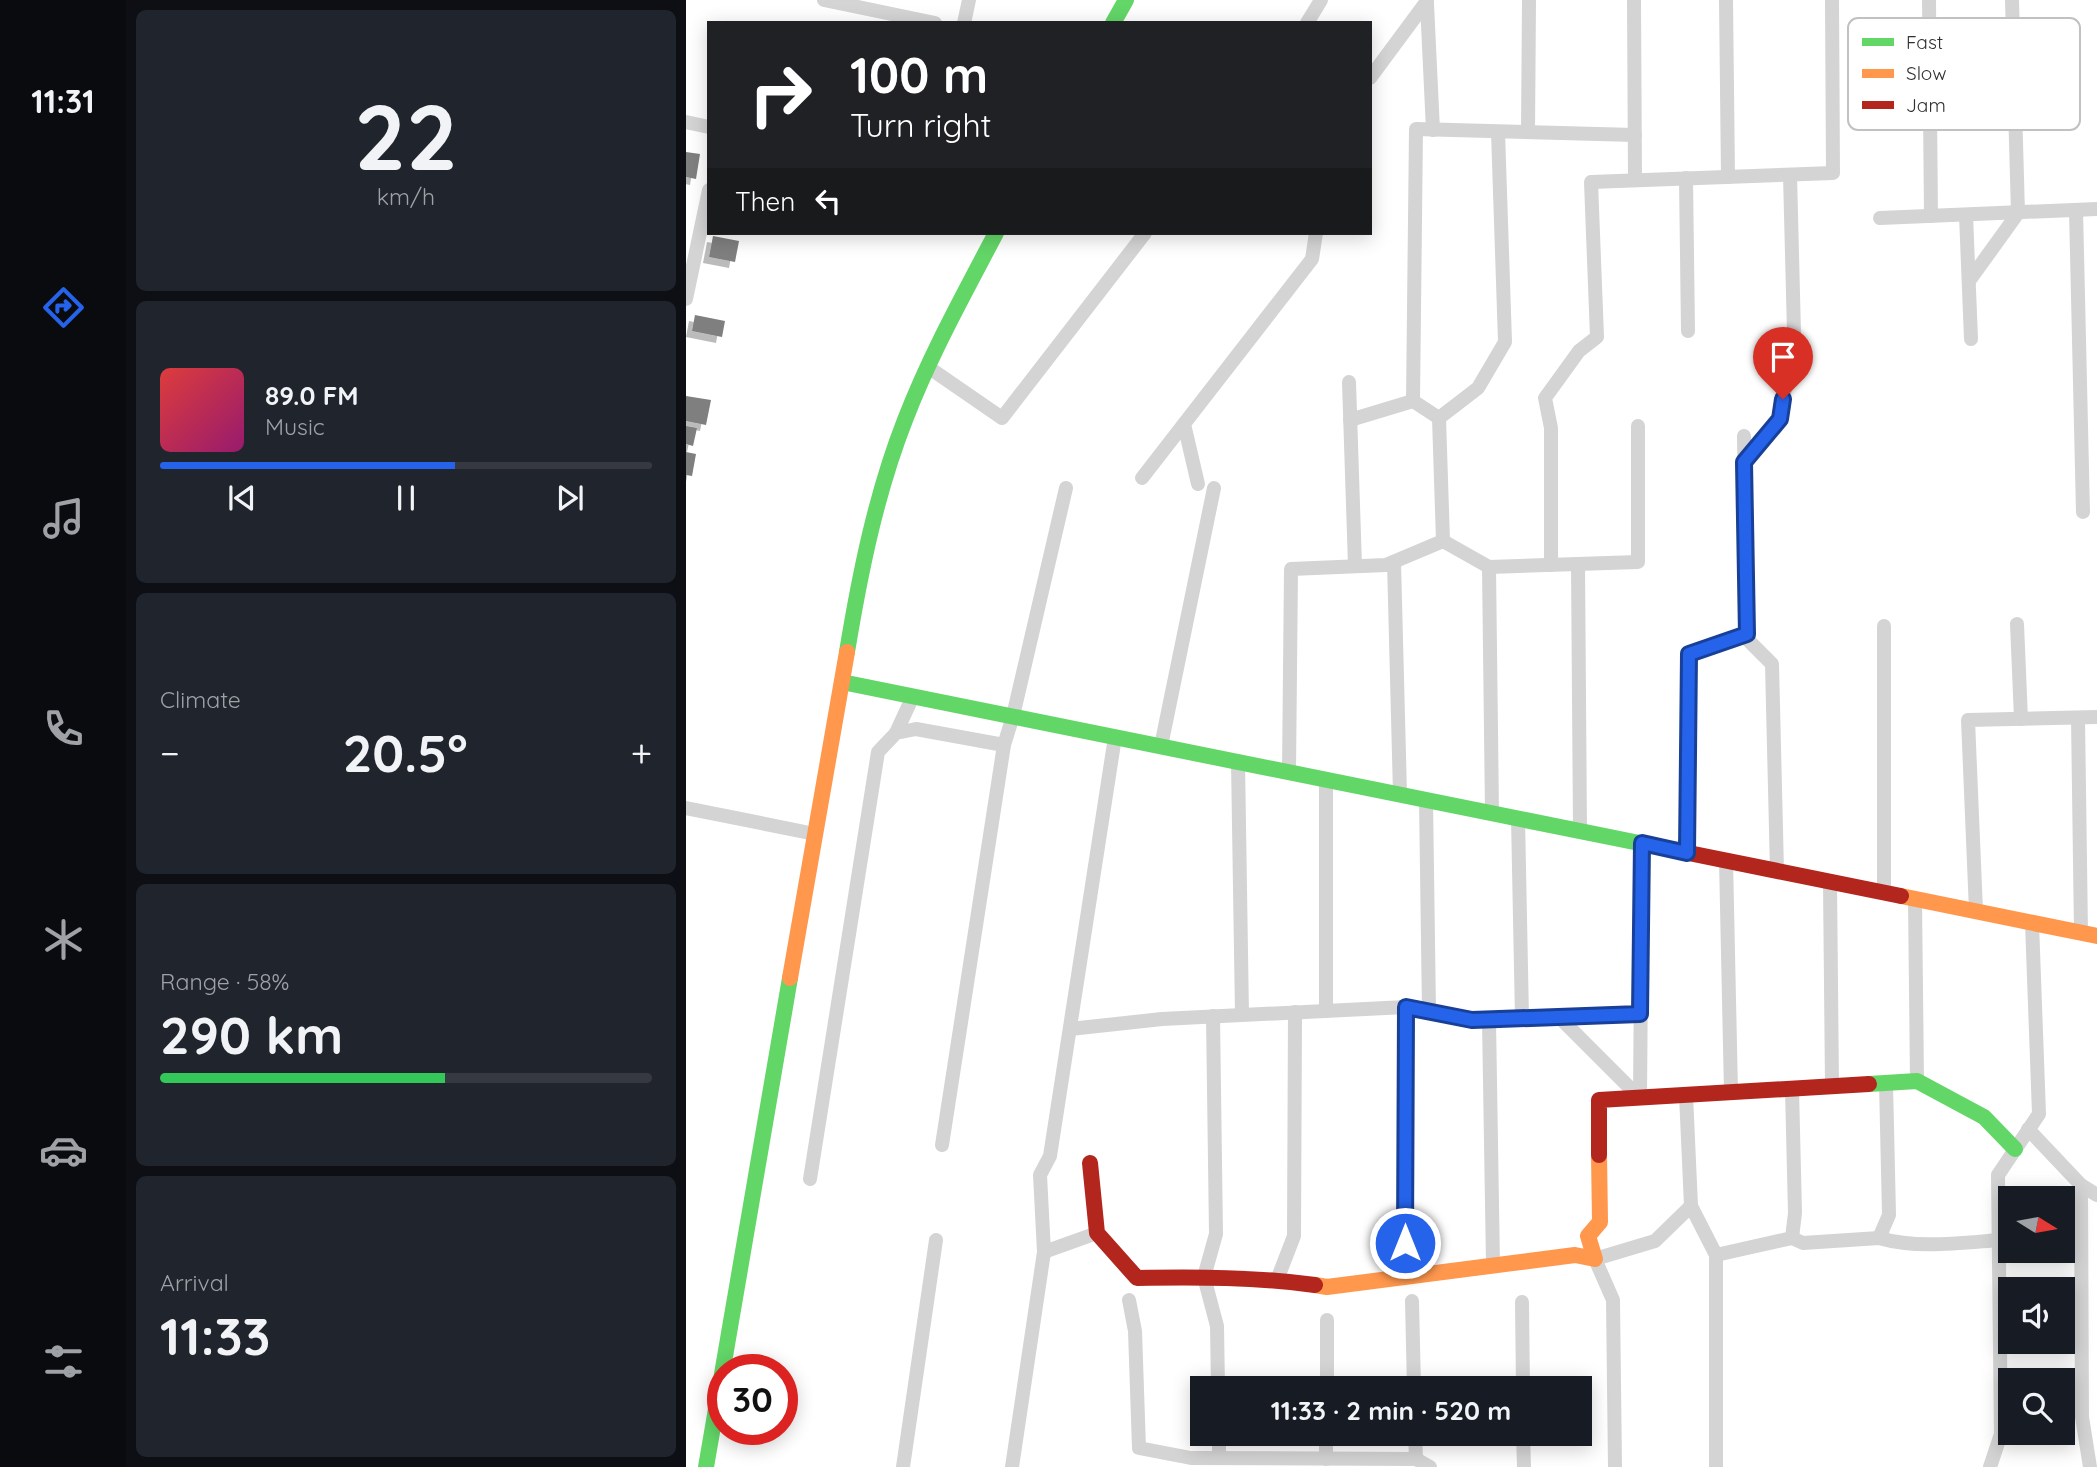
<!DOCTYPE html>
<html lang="en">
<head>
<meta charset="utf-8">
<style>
  body { margin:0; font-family:Quicksand,sans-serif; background:#20242c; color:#f1f3f6; height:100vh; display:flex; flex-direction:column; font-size:26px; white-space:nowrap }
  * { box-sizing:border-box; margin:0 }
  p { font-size:23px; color:#9ea1a6 }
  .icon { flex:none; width:38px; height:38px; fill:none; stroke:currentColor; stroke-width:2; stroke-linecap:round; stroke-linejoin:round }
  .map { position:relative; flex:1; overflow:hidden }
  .drawer { display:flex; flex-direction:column; gap:10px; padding:10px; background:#0d0f14; width:560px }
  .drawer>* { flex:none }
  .top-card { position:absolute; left:21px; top:21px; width:665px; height:214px; border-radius:0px; box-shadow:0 4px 18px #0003; background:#202124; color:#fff; overflow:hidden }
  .needle { width:46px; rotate:101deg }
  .controls { position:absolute; left:1312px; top:1186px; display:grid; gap:14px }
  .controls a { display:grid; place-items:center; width:77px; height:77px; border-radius:0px; background:#171b24; box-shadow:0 4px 18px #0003; font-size:35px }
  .speed { position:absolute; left:21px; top:1354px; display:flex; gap:14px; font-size:35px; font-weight:700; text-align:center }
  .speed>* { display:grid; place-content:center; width:91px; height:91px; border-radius:50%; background:#171b24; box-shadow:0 4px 18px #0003; line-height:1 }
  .speed .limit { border:10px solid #d22; background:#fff; color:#111 }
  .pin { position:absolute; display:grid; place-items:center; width:60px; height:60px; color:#fff; margin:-72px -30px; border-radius:50% 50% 50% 0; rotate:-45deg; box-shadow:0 0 7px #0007 }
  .pin .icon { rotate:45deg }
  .me { position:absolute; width:77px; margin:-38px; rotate:0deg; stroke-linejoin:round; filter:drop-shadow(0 0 5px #0008) }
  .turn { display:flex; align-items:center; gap:24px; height:147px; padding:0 28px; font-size:32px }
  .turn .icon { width:91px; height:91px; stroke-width:2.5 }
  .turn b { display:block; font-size:49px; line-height:60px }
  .then { display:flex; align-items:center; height:66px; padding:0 28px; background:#0003; gap:14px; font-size:26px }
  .big { font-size:52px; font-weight:700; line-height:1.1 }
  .drawer .tile { flex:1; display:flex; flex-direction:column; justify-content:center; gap:10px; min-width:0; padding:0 24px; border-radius:10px; background:#20242c }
  .drawer .dial { align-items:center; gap:0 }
  .dial b { font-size:91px; line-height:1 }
  .song { display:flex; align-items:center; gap:21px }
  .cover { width:84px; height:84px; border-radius:10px; background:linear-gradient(135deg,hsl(0 70% 55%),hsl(320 70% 35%)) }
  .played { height:7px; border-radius:4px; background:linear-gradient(90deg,#2563eb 60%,#363941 60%) }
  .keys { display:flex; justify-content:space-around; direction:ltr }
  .heat { display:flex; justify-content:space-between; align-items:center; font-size:38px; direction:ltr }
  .charge { height:10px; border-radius:5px; background:linear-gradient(90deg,#34c759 58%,#363941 0) }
  .trip { position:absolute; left:504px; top:1376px; width:402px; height:70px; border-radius:0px; background:#171b24; box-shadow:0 4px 18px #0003; font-weight:700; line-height:70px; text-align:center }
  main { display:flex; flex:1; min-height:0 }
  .tab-bar { display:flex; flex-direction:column; width:126px; justify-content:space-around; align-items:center; background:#090b0e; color:#9ea1a6 }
  .tab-bar .icon { width:49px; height:49px }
  .tab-bar .selected { color:#2563eb }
  .tab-bar b { font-size:32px; color:#f1f3f6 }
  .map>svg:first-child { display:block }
  .building { fill:#7f7f7f; filter:url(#shadow) }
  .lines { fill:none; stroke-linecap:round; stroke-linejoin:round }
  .street { stroke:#d4d4d4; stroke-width:14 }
  .fast { stroke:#63d668; stroke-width:16 }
  .slow { stroke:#ff974d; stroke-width:16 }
  .jam { stroke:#b3261e; stroke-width:16 }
  .route-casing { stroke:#184099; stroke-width:18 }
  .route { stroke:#2563eb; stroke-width:12 }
  .key { fill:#fff; stroke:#c1c1c1; stroke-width:2 }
  .key-label { font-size:19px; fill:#303030 }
</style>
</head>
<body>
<main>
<nav class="tab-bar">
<b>11:31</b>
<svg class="icon selected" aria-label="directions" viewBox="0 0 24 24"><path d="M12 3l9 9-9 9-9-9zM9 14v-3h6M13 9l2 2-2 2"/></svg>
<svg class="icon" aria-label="music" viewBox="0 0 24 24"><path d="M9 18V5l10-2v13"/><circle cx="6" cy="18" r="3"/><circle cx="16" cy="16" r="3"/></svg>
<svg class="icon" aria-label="phone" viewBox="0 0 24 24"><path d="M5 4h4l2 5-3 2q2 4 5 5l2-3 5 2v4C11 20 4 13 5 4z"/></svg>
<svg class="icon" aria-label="climate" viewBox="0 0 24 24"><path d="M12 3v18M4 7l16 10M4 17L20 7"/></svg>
<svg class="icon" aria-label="car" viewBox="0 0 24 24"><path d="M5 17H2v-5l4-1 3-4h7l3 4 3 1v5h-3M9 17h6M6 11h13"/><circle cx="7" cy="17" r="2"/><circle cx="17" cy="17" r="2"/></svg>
<svg class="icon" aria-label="filters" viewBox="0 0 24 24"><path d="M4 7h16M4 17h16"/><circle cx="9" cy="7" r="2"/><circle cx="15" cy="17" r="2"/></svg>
</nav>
<section class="drawer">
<div class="tile dial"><b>22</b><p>km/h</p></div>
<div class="tile">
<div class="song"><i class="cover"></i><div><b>89.0 FM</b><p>Music</p></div></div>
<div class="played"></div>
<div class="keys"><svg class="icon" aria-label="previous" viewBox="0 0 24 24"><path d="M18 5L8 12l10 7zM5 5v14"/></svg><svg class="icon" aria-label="pause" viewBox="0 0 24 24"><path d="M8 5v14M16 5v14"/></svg><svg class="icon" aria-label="next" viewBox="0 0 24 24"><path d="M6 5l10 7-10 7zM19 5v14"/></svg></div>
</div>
<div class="tile"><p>Climate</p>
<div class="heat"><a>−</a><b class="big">20.5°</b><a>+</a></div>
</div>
<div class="tile"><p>Range · 58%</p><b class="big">290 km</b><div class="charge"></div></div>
<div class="tile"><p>Arrival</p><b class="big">11:33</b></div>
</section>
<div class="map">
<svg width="1411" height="1467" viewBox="0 0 1411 1467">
  <defs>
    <filter id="shadow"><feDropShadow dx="-6" dy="6" stdDeviation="0" flood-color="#0004"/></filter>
  </defs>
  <rect width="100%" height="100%" fill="#fff"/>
  <g class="building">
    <polygon points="0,152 14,154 10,179 0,177"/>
    <polygon points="27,236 53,241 49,262 23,257"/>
    <polygon points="9,315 39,321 36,337 6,331"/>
    <polygon points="0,396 25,400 20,425 0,421"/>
    <polygon points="0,426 11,428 7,446 0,444"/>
    <polygon points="0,452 10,454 6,476 0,475"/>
  </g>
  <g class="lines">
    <g class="street">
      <polyline points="138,0 249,23"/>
      <polyline points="948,0 949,180"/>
      <polyline points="1040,0 1042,177"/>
      <polyline points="1243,0 1245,216"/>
      <polyline points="741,4 747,130"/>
      <polyline points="278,23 283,0"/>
      <polyline points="621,23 635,0"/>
      <polyline points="684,78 741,1"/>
      <polyline points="0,122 23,127"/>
      <polyline points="842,132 843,0"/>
      <polyline points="1000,178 1002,331"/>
      <polyline points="1390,210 1397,512"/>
      <polyline points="1280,215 1285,339"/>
      <polyline points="1194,218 1411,209"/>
      <polyline points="1283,281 1332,213 1326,0"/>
      <polyline points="0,299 23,190"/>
      <polyline points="242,367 316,418 459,233"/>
      <polyline points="663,382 669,566"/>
      <polyline points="727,401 730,129 949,135"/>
      <polyline points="727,401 753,418 792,388 819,342 812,132"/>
      <polyline points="753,418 757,541"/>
      <polyline points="664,420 727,401"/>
      <polyline points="498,424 512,484"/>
      <polyline points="1058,436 1061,639 1086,664 1091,871"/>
      <polyline points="1058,462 1094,419 1108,333 1104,175"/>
      <polyline points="456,478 626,259 630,233"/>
      <polyline points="708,562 714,794"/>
      <polyline points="892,564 894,831"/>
      <polyline points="865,565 865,428 859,398 893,351 911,337 905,182 1147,173 1146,0"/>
      <polyline points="803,567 806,813"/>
      <polyline points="1331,624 1335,719"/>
      <polyline points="1198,626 1198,893"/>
      <polyline points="1392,718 1395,933"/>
      <polyline points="210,733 227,696"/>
      <polyline points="475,746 528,488"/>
      <polyline points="552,761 556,1015"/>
      <polyline points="603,772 605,569 700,565 757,541 803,567 952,562 952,426"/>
      <polyline points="740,800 743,1012"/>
      <polyline points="0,808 129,834"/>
      <polyline points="832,818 836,1018"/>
      <polyline points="1001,853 1003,654 1061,634"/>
      <polyline points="1040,860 1045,1092"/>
      <polyline points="1144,882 1146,1086"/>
      <polyline points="1229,899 1231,1081"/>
      <polyline points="1290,911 1282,720 1411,717"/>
      <polyline points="640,1011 640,779"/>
      <polyline points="527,1016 530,1234 518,1277 531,1326 532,1388"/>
      <polyline points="873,1017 954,1098"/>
      <polyline points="803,1020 807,1265"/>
      <polyline points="384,1029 476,1019 720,1007 786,1020 954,1014"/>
      <polyline points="1106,1089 1109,1213 1106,1238"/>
      <polyline points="1000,1095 1005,1206 1030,1255 1030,1467"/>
      <polyline points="954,1098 956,843"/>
      <polyline points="1342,1129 1395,1185 1411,1195"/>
      <polyline points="256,1145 318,745 327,716 380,488"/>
      <polyline points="124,1179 192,752 210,733 230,729 318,745"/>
      <polyline points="1395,1185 1396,1417 1404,1467"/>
      <polyline points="411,1233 358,1252 354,1175 364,1156 429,737"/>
      <polyline points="1193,1238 1203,1215 1200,1083"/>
      <path d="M 1030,1255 L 1106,1238 L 1117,1243 L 1193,1238 C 1231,1249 1274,1243 1313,1240"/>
      <polyline points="711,1278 719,1243 720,1007"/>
      <polyline points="591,1280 608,1236 609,1012"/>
      <polyline points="443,1300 449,1331 453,1448 505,1458 730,1459 744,1467"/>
      <polyline points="726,1301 728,1388"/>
      <polyline points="836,1302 837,1388"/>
      <polyline points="641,1388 641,1320"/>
      <polyline points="533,1433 533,1458"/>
      <polyline points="729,1433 730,1459"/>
      <polyline points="837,1433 838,1467"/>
      <polyline points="640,1459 640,1433"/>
      <polyline points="217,1467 250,1240"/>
      <polyline points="326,1467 358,1252"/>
      <polyline points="929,1467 927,1300 909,1259 969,1241 1005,1206"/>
      <polyline points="1304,1467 1315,1434 1312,1175 1353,1114 1346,923"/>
    </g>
    <g class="fast">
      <polyline points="427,23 440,0"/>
      <path d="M 161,652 C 174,573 190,494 219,420 C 244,355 278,294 310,233"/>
      <polyline points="156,682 983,849"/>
      <polyline points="1183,1084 1231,1081 1298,1117 1329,1149"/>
      <polyline points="20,1467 104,978"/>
    </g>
    <g class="slow">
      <polyline points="1215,896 1411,936"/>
      <polyline points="104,978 161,652"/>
      <polyline points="629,1285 641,1287 889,1255 909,1259 902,1236 914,1222 913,1155"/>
    </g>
    <g class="jam">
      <polyline points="983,849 1215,896"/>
      <polyline points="913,1155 913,1100 1183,1084"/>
      <path d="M 404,1163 L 411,1233 L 451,1278 C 511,1277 570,1277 629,1285"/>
    </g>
  </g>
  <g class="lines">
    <g class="route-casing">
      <polyline id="route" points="719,1243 720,1007 786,1020 954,1014 956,843 1001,853 1003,654 1061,634 1058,462 1094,419 1097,399"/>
    </g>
    <use href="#route" class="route"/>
  </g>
  <rect x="1162" y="18" width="232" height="112" rx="10" class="key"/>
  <rect x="1176" y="38" width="32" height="8" fill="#63d668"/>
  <rect x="1176" y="69" width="32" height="9" fill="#ff974d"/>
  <rect x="1176" y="101" width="32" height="8" fill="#b3261e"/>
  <g class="key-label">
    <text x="1220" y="49">Fast</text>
    <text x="1220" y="80">Slow</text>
    <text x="1220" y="112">Jam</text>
  </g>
</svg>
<div class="controls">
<a><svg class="needle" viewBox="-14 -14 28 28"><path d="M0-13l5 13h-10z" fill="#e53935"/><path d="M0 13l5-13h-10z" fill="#9ea1a6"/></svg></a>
<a><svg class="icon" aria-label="sound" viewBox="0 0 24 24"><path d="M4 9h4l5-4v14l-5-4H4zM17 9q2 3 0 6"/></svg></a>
<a><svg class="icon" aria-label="search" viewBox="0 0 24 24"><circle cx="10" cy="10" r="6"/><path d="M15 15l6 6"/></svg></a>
</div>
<div class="speed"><div class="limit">30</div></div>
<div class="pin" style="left:1097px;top:399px;background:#d93025"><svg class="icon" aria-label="arrive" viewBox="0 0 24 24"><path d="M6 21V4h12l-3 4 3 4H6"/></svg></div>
<svg class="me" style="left:719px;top:1243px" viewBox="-20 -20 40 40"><circle r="17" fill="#2563eb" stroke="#fff" stroke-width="3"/><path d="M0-11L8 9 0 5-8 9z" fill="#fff"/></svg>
<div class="trip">11:33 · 2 min · 520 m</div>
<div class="top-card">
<div class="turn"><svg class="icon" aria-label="right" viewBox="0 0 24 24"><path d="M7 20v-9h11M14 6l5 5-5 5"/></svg><div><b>100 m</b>Turn right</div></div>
<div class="then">Then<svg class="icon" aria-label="left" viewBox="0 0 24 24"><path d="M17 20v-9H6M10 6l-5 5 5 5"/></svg></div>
</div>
</div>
</main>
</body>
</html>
